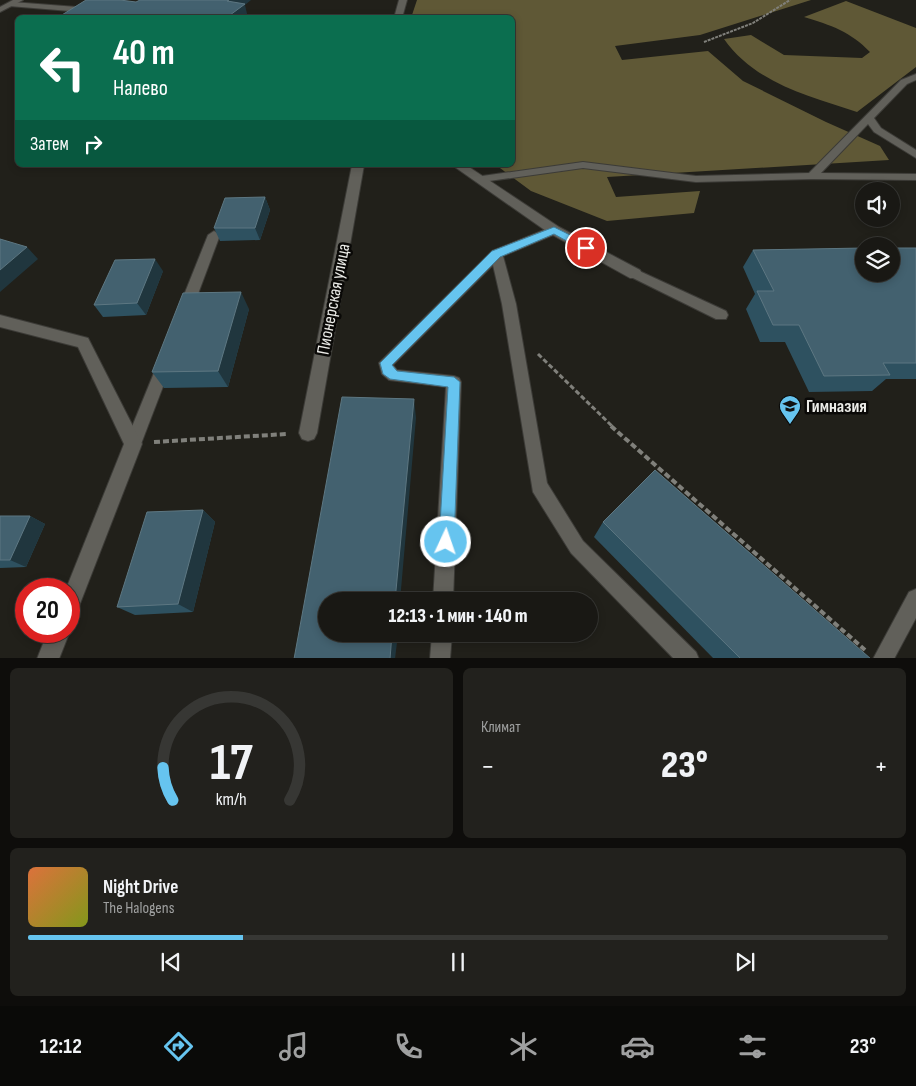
<!DOCTYPE html>
<html lang="ru">
<head>
<meta charset="utf-8">
<style>
  body { margin:0; font-family:"Sofia Sans Condensed",sans-serif; background:#22211d; color:#f1f3f6; height:100vh; display:flex; flex-direction:column; font-size:19px; white-space:nowrap }
  * { box-sizing:border-box; margin:0 }
  p { font-size:16px; color:#9fa0a0 }
  .icon { flex:none; width:28px; height:28px; fill:none; stroke:currentColor; stroke-width:2; stroke-linecap:round; stroke-linejoin:round }
  .map { position:relative; height:658px; overflow:hidden }
  .details { display:flex; flex-direction:column; gap:10px; padding:10px; background:#0e0d0b; flex:1 }
  .details>* { flex:none }
  .guide { position:absolute; left:15px; top:15px; width:500px; height:152px; border-radius:8px; box-shadow:0 2px 8px #0003,0 0 0 1px #373734; background:#0b6e4f; color:#fff; overflow:hidden }
  .tools { position:absolute; left:855px; top:182px; display:grid; gap:10px }
  .tools a { display:grid; place-items:center; width:45px; height:45px; border-radius:50%; background:#191814; box-shadow:0 2px 8px #0003,0 0 0 1px #373734; font-size:25px }
  .speed { position:absolute; left:15px; top:578px; display:flex; gap:10px; font-size:25px; font-weight:700; text-align:center }
  .speed>* { display:grid; place-content:center; width:65px; height:65px; border-radius:50%; background:#191814; box-shadow:0 2px 8px #0003,0 0 0 1px #373734; line-height:1 }
  .speed .limit { border:8px solid #d22; background:#fff; color:#111 }
  .pin { position:absolute; display:grid; place-items:center; width:42px; height:42px; color:#fff; margin:-21px; border:2px solid #fff; border-radius:50%; box-shadow:0 1px 5px #0007 }
  .me { position:absolute; width:55px; margin:-28px; rotate:3deg; stroke-linejoin:round; filter:drop-shadow(0 0 4px #0008) }
  .turn { display:flex; align-items:center; gap:18px; height:105px; padding:0 15px; font-size:22px }
  .turn .icon { width:65px; height:65px; stroke-width:2.5 }
  .turn b { display:block; font-size:35px; line-height:42px }
  .then { display:flex; align-items:center; height:48px; padding:0 15px; background:#0003; gap:10px; font-size:19px }
  .big { font-size:38px; font-weight:800; line-height:1.1 }
  .details .tile { flex:1; display:flex; flex-direction:column; justify-content:center; gap:8px; min-width:0; padding:0 18px; border-radius:8px; background:#22211d }
  .details .dial { align-items:center; gap:0 }
  .dial svg { height:130px; overflow:visible; fill:none; stroke:#373734; stroke-width:7; stroke-linecap:round; text-anchor:middle }
  .dial text { fill:#f1f3f6; stroke:none }
  .song { display:flex; align-items:center; gap:15px }
  .cover { width:60px; height:60px; border-radius:8px; background:linear-gradient(135deg,hsl(20 70% 55%),hsl(70 70% 35%)) }
  .played { height:5px; border-radius:2px; background:linear-gradient(90deg,#66c4ef 25%,#373734 25%) }
  .keys { display:flex; justify-content:space-around; direction:ltr }
  .heat { display:flex; justify-content:space-between; align-items:center; font-size:28px; direction:ltr }
  .details .tiles { flex:1; display:grid; gap:10px; grid-template-columns:1fr 1fr }
  .tile:last-child { grid-column:span 2 }
  .trip { position:absolute; left:318px; top:592px; width:280px; height:50px; border-radius:25px; background:#191814; box-shadow:0 2px 8px #0003,0 0 0 1px #373734; font-weight:800; line-height:50px; text-align:center }
  .dock { display:flex; height:80px; justify-content:space-around; align-items:center; background:#0a0a08; color:#9fa0a0 }
  .dock .icon { width:35px; height:35px }
  .dock .active { color:#66c4ef }
  .dock b { font-size:22px; color:#f1f3f6 }
  .map>svg:first-child { display:block }
  .forest { fill:#5f5836 }
  .lines { fill:none; stroke-linecap:round; stroke-linejoin:round }
  .lane-casing { stroke:#3c3b37; stroke-width:2 }
  .street-casing { stroke:#3c3b37; stroke-width:2 }
  .path-far2 { stroke:#80807b; stroke-width:2; stroke-dasharray:3 1; stroke-linecap:butt }
  .path-far1 { stroke:#80807b; stroke-width:3; stroke-dasharray:5 2.5; stroke-linecap:butt }
  .path { stroke:#80807b; stroke-width:4; stroke-dasharray:6 3; stroke-linecap:butt }
  .lane { fill:#61605a; fill-rule:evenodd }
  .street { fill:#61605a; fill-rule:evenodd }
  .wall { fill:#2e5160 }
  .shaded-wall { fill:#20363e }
  .building { fill:#43616f; stroke:#5d7782 }
  .route { fill:#66c4ef; stroke:#427f9b }
  .labels { text-anchor:middle; stroke-width:5; stroke-linejoin:round; paint-order:stroke }
  .street-label { font-size:18px; fill:#ebebe7; stroke:#0a0907 }
  .poi-label { font-size:18px; font-weight:bold; fill:#ebebe7; stroke:#0a0907; text-anchor:start }
</style>
</head>
<body>
<div class="map">
<svg width="916" height="659" viewBox="0 0 916 659">
  <rect width="100%" height="100%" fill="#21201a"/>
  <g class="forest">
    <polygon points="417,0 811,0 700,35 615,46 622,60 708,51 743,81 826,122 880,146 889,160 607,177 616,197 700,191 694,213 607,221 531,191 496,165 512,165 512,18 411,18"/>
    <path d="M 846,1 L 916,28 L 916,67 L 857,112 C 808,96 755,83 724,39 L 751,35 L 784,55 L 862,58 L 870,52 C 851,32 831,25 804,17 Z"/>
  </g>
  <g class="lines">
    <g class="lane-casing">
      <g id="lane">
        <polygon points="12,2 90,8 94,10 84,18 75,18 82,12 9,6 8,4"/>
        <polygon points="916,74 916,80 907,84 874,118 881,128 916,150 916,158 874,132 868,124 821,173 916,174 916,180 812,179 696,182 583,168 482,182 477,179 482,176 583,162 696,176 809,173 901,80"/>
        <polygon points="554,226 560,230 558,233 503,256 516,304 547,483 583,541 696,652 699,659 674,659 571,553 533,492 502,304 493,265 393,365 397,370 454,376 459,378 461,382 453,601 433,601 446,387 389,380 382,374 379,363 492,251"/>
        <polygon points="214,231 220,235 192,310 190,314 180,314 178,310 208,235"/>
        <polygon points="635,269 726,311 728,315 726,319 716,319 631,277 629,274"/>
        <polygon points="165,357 170,359 172,363 141,444 139,449 133,451 127,449 125,444 158,363 160,359"/>
        <polygon points="916,589 916,618 894,659 873,659 909,592"/>
        <polygon points="432,634 452,634 450,659 430,659"/>
      </g>
    </g>
    <g class="street-casing">
      <g id="street">
        <polygon points="13,0 23,0 0,12 0,7"/>
        <polygon points="399,0 407,0 402,18 394,18"/>
        <polygon points="352,165 364,165 317,433 314,439 308,441 302,439 299,433"/>
        <polygon points="452,165 466,165 559,227 640,270 642,274 640,278 630,278 549,233"/>
        <polygon points="0,315 88,338 142,444 76,614 69,617 69,589 66,589 124,444 78,347 0,327"/>
        <polygon points="69,629 70,631 59,659 37,659 48,631 69,631"/>
      </g>
    </g>
    <polyline class="path-far2" points="704,42 753,23 790,0"/>
    <polyline class="path-far1" points="538,354 613,427"/>
    <g class="path">
      <polyline points="611,426 865,650"/>
      <polyline points="154,442 287,434"/>
    </g>
    <use href="#lane" class="lane"/>
    <use href="#street" class="street"/>
  </g>
  <g class="wall">
    <polygon points="265,197 270,210 260,240 220,241 214,228"/>
    <polygon points="916,248 916,379 886,379 872,391 809,392 785,342 760,342 746,309 755,294 743,267 753,250"/>
    <polygon points="163,271 146,315 103,317 94,305"/>
    <polygon points="249,309 228,387 164,388 152,372"/>
    <polygon points="203,510 215,522 193,612 135,615 117,607"/>
    <polygon points="0,516 30,516 45,524 26,567 0,568"/>
    <polygon points="603,522 871,659 714,659 594,537"/>
  </g>
  <g class="shaded-wall">
    <polygon points="229,0 251,0 245,5 248,18 226,18 227,1"/>
    <polygon points="265,197 270,210 260,240 255,228"/>
    <polygon points="27,247 38,259 0,292 0,270"/>
    <polygon points="155,259 163,271 146,315 137,303"/>
    <polygon points="241,292 249,309 228,387 218,371"/>
    <polygon points="414,399 416,418 400,601 395,601"/>
    <polygon points="203,510 215,522 193,612 178,604"/>
    <polygon points="30,516 45,524 26,567 10,560"/>
    <polygon points="392,634 398,634 395,659 390,659"/>
  </g>
  <g class="building">
    <polygon points="86,0 120,0 136,2 140,0 229,0 227,1 245,4 226,18 57,18"/>
    <polygon points="265,197 255,228 214,228 225,198"/>
    <polygon points="0,239 27,247 0,270"/>
    <polygon points="864,248 864,274 891,274 891,248 916,248 916,363 883,363 890,375 824,376 799,325 773,325 757,291 774,291 753,250"/>
    <polygon points="155,259 137,303 94,305 115,260"/>
    <polygon points="241,292 218,371 152,372 183,293"/>
    <polygon points="342,397 414,399 395,601 326,601 326,634 392,634 390,659 294,659"/>
    <polygon points="655,470 871,659 741,659 603,522"/>
    <polygon points="203,510 178,604 117,607 147,512"/>
    <polygon points="0,516 30,516 10,560 0,560"/>
  </g>
  <polygon class="route" points="554,227 590,245 590,250 583,250 554,234 500,257 392,365 397,371 454,377 460,382 454,542 451,547 446,549 441,547 439,542 448,387 390,379 383,374 380,363 492,251"/>
  <defs>
    <g id="school-pin" transform="scale(1.125)"><path d="M0 17L-7.5 6A9.5 9.5 0 1 1 7.5 6Z" fill="#66c4ef" stroke="#0a0907"/><path d="M0-5L7-2L0 1L-7-2ZM-4 1L0 2.5L4 1V4Q0 6-4 4Z" fill="#111"/></g>
  </defs>
  <g fill-rule="evenodd">
    <use href="#school-pin" x="790" y="406"/>
  </g>
  <g class="labels">
    <g class="street-label">
      <text transform="translate(333 299) rotate(-79)" y="6">Пионерская улица</text>
    </g>
    <g class="poi-label">
      <text x="806" y="412">Гимназия</text>
    </g>
  </g>
</svg>
<div class="tools">
<a><svg class="icon" aria-label="sound" viewBox="0 0 24 24"><path d="M4 9h4l5-4v14l-5-4H4zM17 9q2 3 0 6"/></svg></a>
<a><svg class="icon" aria-label="layers" viewBox="0 0 24 24"><path d="M12 4l9 5-9 5-9-5zM3 14l9 5 9-5"/></svg></a>
</div>
<div class="speed"><div class="limit">20</div></div>
<div class="pin" style="left:586px;top:248px;background:#d93025"><svg class="icon" aria-label="arrive" viewBox="0 0 24 24"><path d="M6 21V4h12l-3 4 3 4H6"/></svg></div>
<svg class="me" style="left:446px;top:542px" viewBox="-20 -20 40 40"><circle r="17" fill="#66c4ef" stroke="#fff" stroke-width="3"/><path d="M0-11L8 9 0 5-8 9z" fill="#fff"/></svg>
<div class="trip">12:13 · 1 мин · 140 m</div>
<div class="guide">
<div class="turn"><svg class="icon" aria-label="left" viewBox="0 0 24 24"><path d="M17 20v-9H6M10 6l-5 5 5 5"/></svg><div><b>40 m</b>Налево</div></div>
<div class="then">Затем<svg class="icon" aria-label="right" viewBox="0 0 24 24"><path d="M7 20v-9h11M14 6l5 5-5 5"/></svg></div>
</div>
</div>
<section class="details">
<div class="tiles">
<div class="tile dial"><svg viewBox="0 0 100 80">
<path d="M14 69A42 42 0 1 1 86 69"/>
<path d="M14 69A42 42 0 0 1 8 49" stroke="#66c4ef"/>
<text x="50" y="56" font-size="32" font-weight="700">17</text>
<text x="50" y="72" font-size="11">km/h</text>
</svg></div>
<div class="tile"><p>Климат</p>
<div class="heat"><a>−</a><b class="big">23°</b><a>+</a></div>
</div>
<div class="tile">
<div class="song"><i class="cover"></i><div><b>Night Drive</b><p>The Halogens</p></div></div>
<div class="played"></div>
<div class="keys"><svg class="icon" aria-label="previous" viewBox="0 0 24 24"><path d="M18 5L8 12l10 7zM5 5v14"/></svg><svg class="icon" aria-label="pause" viewBox="0 0 24 24"><path d="M8 5v14M16 5v14"/></svg><svg class="icon" aria-label="next" viewBox="0 0 24 24"><path d="M6 5l10 7-10 7zM19 5v14"/></svg></div>
</div>
</div>
</section>
<nav class="dock">
<b>12:12</b>
<svg class="icon active" aria-label="directions" viewBox="0 0 24 24"><path d="M12 3l9 9-9 9-9-9zM9 14v-3h6M13 9l2 2-2 2"/></svg>
<svg class="icon" aria-label="music" viewBox="0 0 24 24"><path d="M9 18V5l10-2v13"/><circle cx="6" cy="18" r="3"/><circle cx="16" cy="16" r="3"/></svg>
<svg class="icon" aria-label="phone" viewBox="0 0 24 24"><path d="M5 4h4l2 5-3 2q2 4 5 5l2-3 5 2v4C11 20 4 13 5 4z"/></svg>
<svg class="icon" aria-label="climate" viewBox="0 0 24 24"><path d="M12 3v18M4 7l16 10M4 17L20 7"/></svg>
<svg class="icon" aria-label="car" viewBox="0 0 24 24"><path d="M5 17H2v-5l4-1 3-4h7l3 4 3 1v5h-3M9 17h6M6 11h13"/><circle cx="7" cy="17" r="2"/><circle cx="17" cy="17" r="2"/></svg>
<svg class="icon" aria-label="filters" viewBox="0 0 24 24"><path d="M4 7h16M4 17h16"/><circle cx="9" cy="7" r="2"/><circle cx="15" cy="17" r="2"/></svg>
<b>23°</b>
</nav>
</body>
</html>
